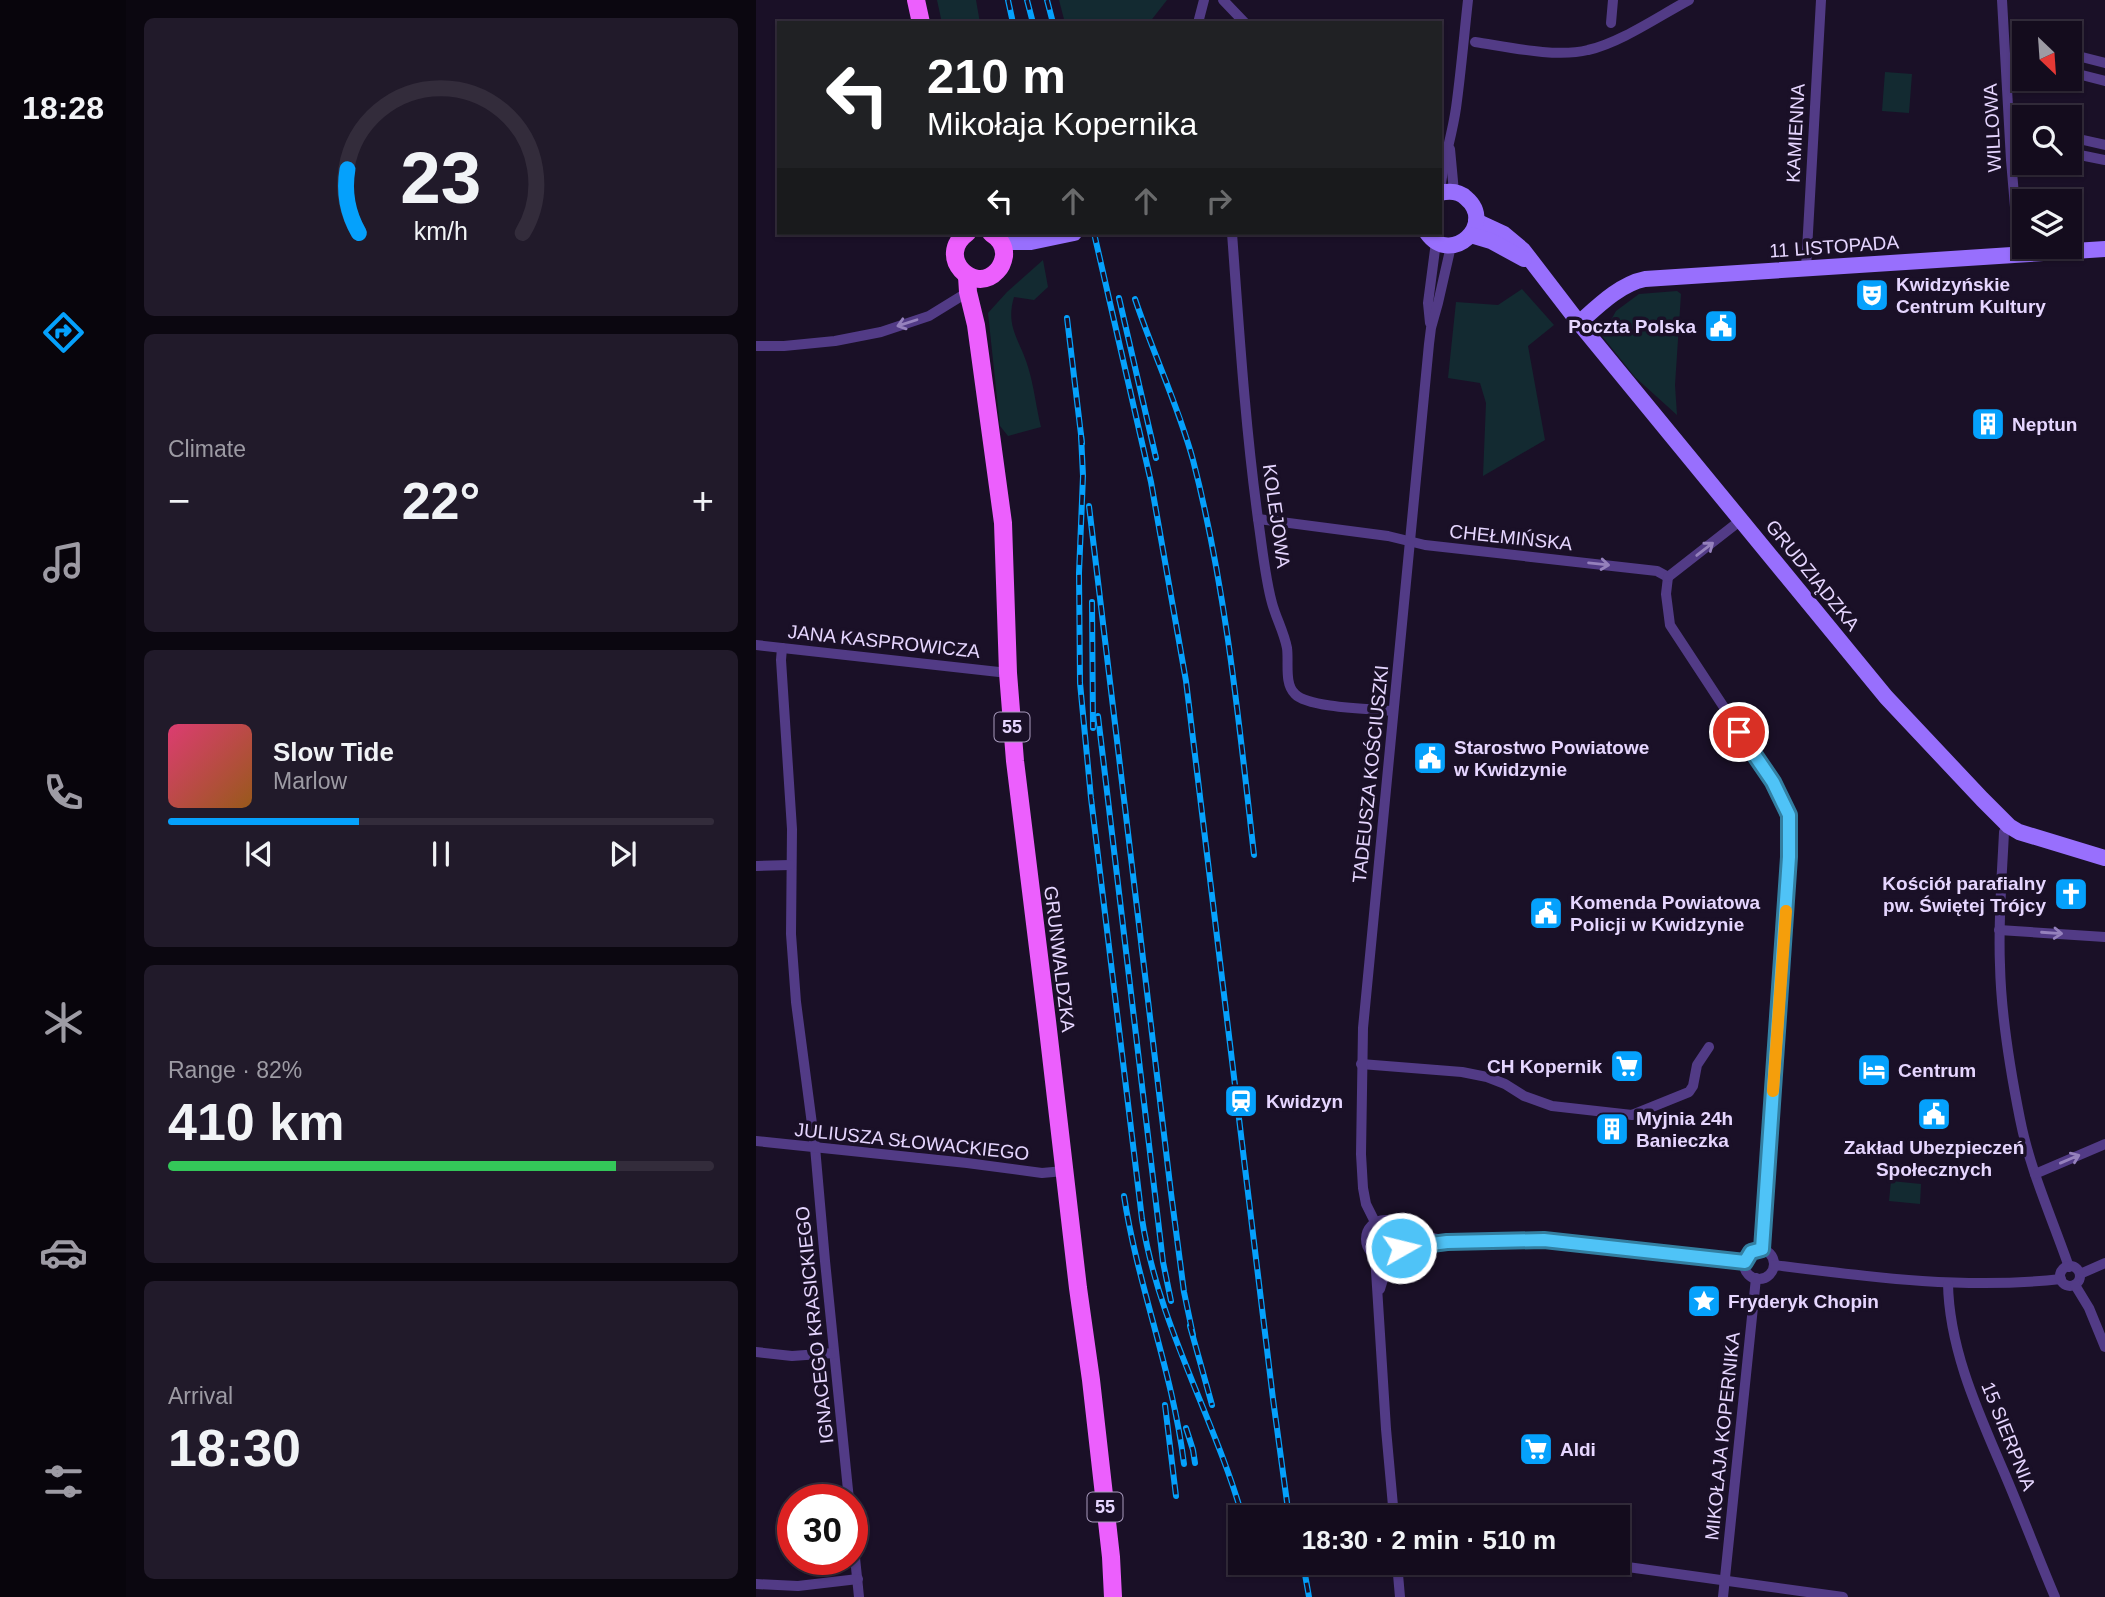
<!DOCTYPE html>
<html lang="en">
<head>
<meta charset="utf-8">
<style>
  body { margin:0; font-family:Arial,sans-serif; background:#211a2a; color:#f1f3f6; height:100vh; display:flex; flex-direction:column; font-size:26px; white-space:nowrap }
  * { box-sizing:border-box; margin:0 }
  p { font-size:23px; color:#9d9ba4 }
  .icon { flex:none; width:38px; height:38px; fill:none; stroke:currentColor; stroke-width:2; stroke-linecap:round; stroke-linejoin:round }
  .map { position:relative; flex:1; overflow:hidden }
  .drawer { display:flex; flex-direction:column; gap:18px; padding:18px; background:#0b0710; width:630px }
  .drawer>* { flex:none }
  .banner { position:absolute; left:21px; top:21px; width:665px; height:214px; border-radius:0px; box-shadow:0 2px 5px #0004,0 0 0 2px #332c3b; background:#202124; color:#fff; overflow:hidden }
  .needle { width:46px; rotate:155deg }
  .fabs { position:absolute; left:1256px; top:21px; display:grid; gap:14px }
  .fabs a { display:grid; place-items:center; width:70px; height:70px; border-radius:0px; background:#140c1d; box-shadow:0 2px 5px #0004,0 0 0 2px #332c3b; font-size:35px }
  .speed { position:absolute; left:21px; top:1484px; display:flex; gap:14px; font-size:35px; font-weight:700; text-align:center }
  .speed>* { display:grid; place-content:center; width:91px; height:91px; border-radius:50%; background:#140c1d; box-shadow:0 2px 5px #0004,0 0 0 2px #332c3b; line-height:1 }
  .speed .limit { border:10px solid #d22; background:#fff; color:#111 }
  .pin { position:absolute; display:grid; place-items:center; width:60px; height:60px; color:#fff; margin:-30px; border:4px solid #fff; border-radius:50%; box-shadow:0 2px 7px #0007 }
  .me { position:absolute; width:77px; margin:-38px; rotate:82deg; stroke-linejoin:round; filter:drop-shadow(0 0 5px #0008) }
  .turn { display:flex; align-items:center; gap:24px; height:147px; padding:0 35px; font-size:32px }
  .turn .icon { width:91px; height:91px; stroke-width:2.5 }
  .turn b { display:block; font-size:49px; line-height:60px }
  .lanes { display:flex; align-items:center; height:66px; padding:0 35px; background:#0003; justify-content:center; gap:35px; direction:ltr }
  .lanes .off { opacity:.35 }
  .big { font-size:52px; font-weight:800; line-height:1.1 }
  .drawer .card { flex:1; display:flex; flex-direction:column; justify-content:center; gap:10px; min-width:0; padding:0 24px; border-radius:10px; background:#211a2a }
  .drawer .dial { align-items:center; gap:0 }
  .dial svg { height:182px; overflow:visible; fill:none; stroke:#332c3b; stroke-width:7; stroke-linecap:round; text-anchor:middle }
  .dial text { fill:#f1f3f6; stroke:none }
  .song { display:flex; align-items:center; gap:21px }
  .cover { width:84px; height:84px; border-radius:10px; background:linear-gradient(135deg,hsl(340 70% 55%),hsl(30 70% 35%)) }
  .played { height:7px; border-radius:4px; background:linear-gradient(90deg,#05a1fc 35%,#332c3b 35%) }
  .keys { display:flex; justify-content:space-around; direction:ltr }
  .heat { display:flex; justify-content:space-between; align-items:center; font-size:38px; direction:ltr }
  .charge { height:10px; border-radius:5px; background:linear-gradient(90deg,#34c759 82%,#332c3b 0) }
  .trip { position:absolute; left:472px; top:1505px; width:402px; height:70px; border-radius:0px; background:#140c1d; box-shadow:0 2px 5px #0004,0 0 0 2px #332c3b; font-weight:800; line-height:70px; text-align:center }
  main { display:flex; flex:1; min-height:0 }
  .tabs { display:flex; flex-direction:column; width:126px; justify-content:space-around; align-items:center; background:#08050c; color:#9d9ba4 }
  .tabs .icon { width:49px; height:49px }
  .tabs .current { color:#05a1fc }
  .tabs b { font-size:32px; color:#f1f3f6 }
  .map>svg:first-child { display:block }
  .green { fill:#132a31 }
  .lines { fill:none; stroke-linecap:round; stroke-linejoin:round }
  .street { stroke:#523b86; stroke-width:10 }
  .secondary { stroke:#986ffd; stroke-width:16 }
  .primary { stroke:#ec5ffd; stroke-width:18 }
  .rail-casing { stroke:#05a1fc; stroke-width:6 }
  .rail { stroke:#1a1027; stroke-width:3.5; stroke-dasharray:10; stroke-linecap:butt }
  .oneway { stroke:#9581bc }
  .route-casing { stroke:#337fa1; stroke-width:18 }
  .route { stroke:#4fc3f7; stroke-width:12 }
  .slow { stroke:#f59e0b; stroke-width:12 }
  .labels { text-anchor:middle; stroke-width:7; stroke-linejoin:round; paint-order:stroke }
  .shield { fill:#1a1027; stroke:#a99bbe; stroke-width:2 }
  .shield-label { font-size:18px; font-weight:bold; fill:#e6d6ff }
  .street-label { font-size:19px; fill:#e6d6ff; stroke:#1a1027 }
  .poi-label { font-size:19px; font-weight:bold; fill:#e6d6ff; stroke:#1a1027; text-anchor:start }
</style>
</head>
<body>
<main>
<nav class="tabs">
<b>18:28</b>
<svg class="icon current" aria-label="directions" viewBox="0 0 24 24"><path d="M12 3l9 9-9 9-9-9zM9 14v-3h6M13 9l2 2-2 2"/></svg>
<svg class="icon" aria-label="music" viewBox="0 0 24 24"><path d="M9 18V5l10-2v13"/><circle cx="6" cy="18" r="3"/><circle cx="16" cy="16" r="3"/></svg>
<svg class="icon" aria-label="phone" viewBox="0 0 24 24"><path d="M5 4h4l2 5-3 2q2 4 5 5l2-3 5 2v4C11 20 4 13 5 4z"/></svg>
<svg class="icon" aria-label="climate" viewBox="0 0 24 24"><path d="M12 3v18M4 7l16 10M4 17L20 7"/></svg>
<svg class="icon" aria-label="car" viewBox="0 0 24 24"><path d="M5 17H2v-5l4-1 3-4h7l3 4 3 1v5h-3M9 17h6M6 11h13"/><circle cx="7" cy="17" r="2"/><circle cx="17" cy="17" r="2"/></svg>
<svg class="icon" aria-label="filters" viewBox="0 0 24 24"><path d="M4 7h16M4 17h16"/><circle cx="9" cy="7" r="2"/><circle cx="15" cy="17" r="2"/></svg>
</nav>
<section class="drawer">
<div class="card dial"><svg viewBox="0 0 100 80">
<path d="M14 69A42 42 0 1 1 86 69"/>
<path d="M14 69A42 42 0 0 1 9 41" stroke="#05a1fc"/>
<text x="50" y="56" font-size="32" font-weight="700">23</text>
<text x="50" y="72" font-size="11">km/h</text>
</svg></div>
<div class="card"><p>Climate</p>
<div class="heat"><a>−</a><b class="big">22°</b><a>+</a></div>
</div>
<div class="card">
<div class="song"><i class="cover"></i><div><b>Slow Tide</b><p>Marlow</p></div></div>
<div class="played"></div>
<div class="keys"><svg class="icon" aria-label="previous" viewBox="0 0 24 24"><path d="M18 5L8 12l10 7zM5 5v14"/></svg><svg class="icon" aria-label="pause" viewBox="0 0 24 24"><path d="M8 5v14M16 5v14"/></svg><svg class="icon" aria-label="next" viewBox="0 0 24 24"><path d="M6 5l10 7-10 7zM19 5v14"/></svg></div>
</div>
<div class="card"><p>Range · 82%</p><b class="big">410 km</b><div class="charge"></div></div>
<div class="card"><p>Arrival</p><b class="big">18:30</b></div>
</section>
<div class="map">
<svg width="1349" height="1597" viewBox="0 0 1349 1597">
  <rect width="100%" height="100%" fill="#1a1027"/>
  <g class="green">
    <polygon points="181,0 220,0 224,23 186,23"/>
    <polygon points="303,0 411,0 393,23 309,23"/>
    <polygon points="1129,72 1156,74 1153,113 1126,111"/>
    <path d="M 287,260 L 292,287 L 278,300 L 258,297 C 249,327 264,340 272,367 C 278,386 280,407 285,427 L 252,436 L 244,426 L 232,313 L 251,292 Z"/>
    <polygon points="766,289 798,325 772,346 789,440 727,476 730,403 724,383 692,378 700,302 742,305"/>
    <polygon points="921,291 925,294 919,385 921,415 879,377 846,336 860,311 883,294"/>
    <polygon points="1135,1181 1165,1184 1164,1204 1133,1201"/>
  </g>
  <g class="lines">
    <g class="street">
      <polyline points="467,0 489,23"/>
      <polyline points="1246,0 1255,160 1263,254"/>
      <polyline points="442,23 448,0"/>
      <polyline points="855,23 857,0"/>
      <path d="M 719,42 C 752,47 800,58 832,50 C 864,43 903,16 933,0"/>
      <polyline points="1314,54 1349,63"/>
      <polyline points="1314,72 1349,81"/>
      <polyline points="1314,137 1349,145"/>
      <polyline points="694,149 698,192"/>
      <polyline points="1314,153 1349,160"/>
      <path d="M 684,193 C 686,164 696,137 700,108 C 705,72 708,36 712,0"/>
      <path d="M 476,233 C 483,328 489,424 502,519 C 506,545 509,578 516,603 C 520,618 528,632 531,648 C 533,662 528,684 539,694 C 552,708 617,709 637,711"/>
      <polyline points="1050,268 1065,0"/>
      <polyline points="674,323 672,303 680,242"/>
      <polyline points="0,346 28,346 79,341 125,332 173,316 212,292"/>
      <polyline points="502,519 632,536 669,545 901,571 912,577"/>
      <polyline points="912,577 910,594 914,625 1017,782 1033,815 1033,857 1006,1249"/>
      <polyline points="912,577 985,520"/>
      <polyline points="0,645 252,673"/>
      <polyline points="26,648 25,660 36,829 35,934 40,1002 59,1147 69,1261 93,1500"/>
      <path d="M 1253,826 L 1248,832 C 1246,876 1242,920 1244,965 C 1245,1016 1254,1069 1264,1119 C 1274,1170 1296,1218 1313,1267"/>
      <polyline points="0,866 34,865"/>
      <polyline points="1243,930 1349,937"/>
      <polyline points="605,1064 706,1072 731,1077 749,1084 768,1096 796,1106 876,1115 933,1092 937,1086 941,1065 953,1047"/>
      <polyline points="0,1141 211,1163 286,1173 308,1171"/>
      <polyline points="1279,1174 1349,1144"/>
      <circle cx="629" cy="1239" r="19"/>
      <polyline points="619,1222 610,1204 607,1188 605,1154 607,1028 673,344 675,328 682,303 695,246"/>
      <polyline points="647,1232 681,1239"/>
      <path d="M 645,1248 C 701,1240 758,1239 813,1241 L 989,1262"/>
      <circle cx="1003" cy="1264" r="15"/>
      <polyline points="619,1255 630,1429 638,1517"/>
      <path d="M 1018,1265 C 1113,1277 1209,1290 1305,1279"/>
      <circle cx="1314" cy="1276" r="10"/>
      <polyline points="1324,1274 1349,1263"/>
      <path d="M 1192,1283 C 1193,1351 1224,1416 1250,1477 C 1267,1517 1282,1557 1299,1597"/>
      <polyline points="1319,1285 1333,1308 1349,1347"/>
      <polyline points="624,1289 634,1257"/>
      <polyline points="0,1352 36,1356 78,1353"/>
      <polyline points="96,1528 103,1597"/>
      <polyline points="641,1563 644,1597"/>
      <polyline points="843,1563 1087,1597"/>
      <polyline points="0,1584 42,1586 102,1579"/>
      <polyline points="967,1597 1000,1278"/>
    </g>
    <g class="secondary">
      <polyline points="720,221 748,234 767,250 823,323 1130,697 1226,799 1253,826 1263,832 1349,858"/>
      <path d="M 671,233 C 695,267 741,224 710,198 C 703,191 693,191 684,193"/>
      <polyline points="715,235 735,241 768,259"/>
      <polyline points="245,242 275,242 318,233"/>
      <path d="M 823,323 C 842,306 864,284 889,279 L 1349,249"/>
    </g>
    <g class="primary">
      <polyline points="160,0 165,23"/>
      <path d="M 211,233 C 179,256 218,296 241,271 C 245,267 247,262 248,256 C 249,246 243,238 235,233"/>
      <polyline points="211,276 212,292 220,325 247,523 252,673 259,761 291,1021 322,1288 335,1380 355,1557 357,1597"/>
    </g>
    <g class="rail-casing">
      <g id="rail">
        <polyline points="252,0 257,23"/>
        <polyline points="271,0 277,23"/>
        <polyline points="291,0 297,23"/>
        <polyline points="338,233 395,482 430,681 517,1399 533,1517"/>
        <polyline points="363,298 400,458"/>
        <path d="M 379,299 C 397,353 422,405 437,460 C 470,588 483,723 498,855"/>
        <polyline points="311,318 326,443"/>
        <path d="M 325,435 L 327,476 L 323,573 L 324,683 L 335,798 L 386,1219 C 402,1323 457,1415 486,1515"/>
        <polyline points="333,506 415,1193 428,1292 437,1335"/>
        <polyline points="336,602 337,728"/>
        <polyline points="342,716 407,1262 415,1301"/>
        <path d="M 368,1196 C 382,1287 417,1373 428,1464"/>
        <polyline points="434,1326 456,1405"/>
        <polyline points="409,1405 420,1496"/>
        <polyline points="430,1428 437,1450 439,1463"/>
        <polyline points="547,1563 553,1597"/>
      </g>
    </g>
    <use href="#rail" class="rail"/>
  </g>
  <defs><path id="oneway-shaft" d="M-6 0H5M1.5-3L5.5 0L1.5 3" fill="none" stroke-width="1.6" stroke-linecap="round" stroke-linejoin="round" transform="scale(1.75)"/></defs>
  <g class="oneway">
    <use href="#oneway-shaft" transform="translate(151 323) rotate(162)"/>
    <use href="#oneway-shaft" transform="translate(949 549) rotate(-38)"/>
    <use href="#oneway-shaft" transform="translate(843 564) rotate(6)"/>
    <use href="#oneway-shaft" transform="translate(1296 933) rotate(4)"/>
    <use href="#oneway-shaft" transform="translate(1314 1159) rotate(-23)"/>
  </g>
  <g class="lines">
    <g class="route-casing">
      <polyline id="route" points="645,1248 691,1242 788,1240 989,1262 995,1252 1006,1249 1033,857 1033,815 1017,782 983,732"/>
    </g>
    <use href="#route" class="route"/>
    <polyline class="slow" points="1017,1091 1030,911"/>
  </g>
  <defs>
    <g id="theatre-square" transform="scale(1.75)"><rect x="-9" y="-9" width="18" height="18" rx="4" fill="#05a1fc" stroke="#1a1027"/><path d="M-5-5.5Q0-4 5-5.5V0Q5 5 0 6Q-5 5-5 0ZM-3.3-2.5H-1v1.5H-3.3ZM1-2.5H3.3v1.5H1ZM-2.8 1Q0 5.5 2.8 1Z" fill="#fff"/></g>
    <g id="civic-square" transform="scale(1.75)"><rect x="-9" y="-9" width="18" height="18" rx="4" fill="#05a1fc" stroke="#1a1027"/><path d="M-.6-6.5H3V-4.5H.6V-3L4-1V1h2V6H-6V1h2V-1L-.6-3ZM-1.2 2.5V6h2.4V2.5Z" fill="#fff"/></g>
    <g id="building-square" transform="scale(1.75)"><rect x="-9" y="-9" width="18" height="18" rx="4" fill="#05a1fc" stroke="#1a1027"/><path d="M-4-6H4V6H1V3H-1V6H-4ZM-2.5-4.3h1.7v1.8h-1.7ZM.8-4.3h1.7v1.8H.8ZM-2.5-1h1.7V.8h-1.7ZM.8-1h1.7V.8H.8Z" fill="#fff"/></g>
    <g id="church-square" transform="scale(1.75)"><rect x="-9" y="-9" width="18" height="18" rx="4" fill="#05a1fc" stroke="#1a1027"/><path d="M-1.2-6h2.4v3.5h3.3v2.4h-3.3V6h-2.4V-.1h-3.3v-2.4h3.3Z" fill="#fff"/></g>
    <g id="supermarket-square" transform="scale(1.75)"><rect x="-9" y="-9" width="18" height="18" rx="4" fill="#05a1fc" stroke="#1a1027"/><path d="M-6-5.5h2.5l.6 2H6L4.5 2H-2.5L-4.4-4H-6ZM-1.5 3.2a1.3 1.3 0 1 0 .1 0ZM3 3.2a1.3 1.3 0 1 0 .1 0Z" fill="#fff"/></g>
    <g id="hotel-square" transform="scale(1.75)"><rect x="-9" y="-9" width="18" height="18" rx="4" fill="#05a1fc" stroke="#1a1027"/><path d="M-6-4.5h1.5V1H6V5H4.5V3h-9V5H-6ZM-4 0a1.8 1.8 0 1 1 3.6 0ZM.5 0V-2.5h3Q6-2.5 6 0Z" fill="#fff"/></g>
    <g id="station-square" transform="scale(1.75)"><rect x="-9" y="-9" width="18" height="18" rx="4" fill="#05a1fc" stroke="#1a1027"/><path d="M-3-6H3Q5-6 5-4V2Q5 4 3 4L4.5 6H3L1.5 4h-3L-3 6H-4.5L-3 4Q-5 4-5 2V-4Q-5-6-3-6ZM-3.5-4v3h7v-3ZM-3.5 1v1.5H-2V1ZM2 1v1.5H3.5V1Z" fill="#fff"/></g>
    <g id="sight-square" transform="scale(1.75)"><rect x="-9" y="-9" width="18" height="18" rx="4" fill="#05a1fc" stroke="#1a1027"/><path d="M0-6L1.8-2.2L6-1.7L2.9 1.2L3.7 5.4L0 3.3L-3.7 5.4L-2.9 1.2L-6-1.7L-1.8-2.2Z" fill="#fff"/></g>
  </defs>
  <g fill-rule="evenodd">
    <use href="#theatre-square" x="1116" y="295"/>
    <use href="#civic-square" x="965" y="326"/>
    <use href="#building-square" x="1232" y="424"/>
    <use href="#civic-square" x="674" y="758"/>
    <use href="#church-square" x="1315" y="894"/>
    <use href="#civic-square" x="790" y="913"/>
    <use href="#supermarket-square" x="871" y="1066"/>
    <use href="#hotel-square" x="1118" y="1070"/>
    <use href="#station-square" x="485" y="1101"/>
    <use href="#civic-square" x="1178" y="1114"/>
    <use href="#building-square" x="856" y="1129"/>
    <use href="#sight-square" x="948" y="1301"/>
    <use href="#supermarket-square" x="780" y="1449"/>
  </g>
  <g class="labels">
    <g class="shield">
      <rect x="238.5" y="712.5" width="35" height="29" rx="5"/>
      <rect x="331.5" y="1492.5" width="35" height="29" rx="5"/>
    </g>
    <g class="shield-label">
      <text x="256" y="733">55</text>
      <text x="349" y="1513">55</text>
    </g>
    <g class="street-label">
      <text transform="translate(1236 128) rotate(-93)" y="7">WILLOWA</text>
      <text transform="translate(1039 133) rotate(-87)" y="7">KAMIENNA</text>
      <text transform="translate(1078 246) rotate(-4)" y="7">11 LISTOPADA</text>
      <text transform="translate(521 516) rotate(82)" y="7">KOLEJOWA</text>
      <text transform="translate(755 537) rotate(6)" y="7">CHEŁMIŃSKA</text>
      <text transform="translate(1057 575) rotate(51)" y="7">GRUDZIĄDZKA</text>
      <text transform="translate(128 641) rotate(6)" y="7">JANA KASPROWICZA</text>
      <text transform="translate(614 774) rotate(-84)" y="7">TADEUSZA KOŚCIUSZKI</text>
      <text transform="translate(304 959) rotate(83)" y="7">GRUNWALDZKA</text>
      <text transform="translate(156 1141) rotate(6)" y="7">JULIUSZA SŁOWACKIEGO</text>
      <text transform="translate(58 1325) rotate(-96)" y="7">IGNACEGO KRASICKIEGO</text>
      <text transform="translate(966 1436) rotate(-84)" y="7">MIKOŁAJA KOPERNIKA</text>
      <text transform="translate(1253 1436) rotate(68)" y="7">15 SIERPNIA</text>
    </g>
    <g class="poi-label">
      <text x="1140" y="291">Kwidzyńskie<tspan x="1140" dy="22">Centrum Kultury</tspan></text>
      <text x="940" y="333" text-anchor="end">Poczta Polska</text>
      <text x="1256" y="431">Neptun</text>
      <text x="698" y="754">Starostwo Powiatowe<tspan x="698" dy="22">w Kwidzynie</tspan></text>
      <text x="1290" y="890" text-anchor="end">Kościół parafialny<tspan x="1290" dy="22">pw. Świętej Trójcy</tspan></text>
      <text x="814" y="909">Komenda Powiatowa<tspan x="814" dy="22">Policji w Kwidzynie</tspan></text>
      <text x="846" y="1073" text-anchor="end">CH Kopernik</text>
      <text x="1142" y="1077">Centrum</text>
      <text x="510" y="1108">Kwidzyn</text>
      <text x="880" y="1125">Myjnia 24h<tspan x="880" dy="22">Banieczka</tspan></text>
      <text x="1178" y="1154" text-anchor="middle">Zakład Ubezpieczeń<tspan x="1178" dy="22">Społecznych</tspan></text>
      <text x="972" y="1308">Fryderyk Chopin</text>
      <text x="804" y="1456">Aldi</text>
    </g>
  </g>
</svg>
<div class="fabs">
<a><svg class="needle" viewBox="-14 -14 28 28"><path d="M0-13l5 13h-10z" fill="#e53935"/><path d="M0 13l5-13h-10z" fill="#9d9ba4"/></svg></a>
<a><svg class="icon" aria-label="search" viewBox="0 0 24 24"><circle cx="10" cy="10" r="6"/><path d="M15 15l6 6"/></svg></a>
<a><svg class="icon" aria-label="layers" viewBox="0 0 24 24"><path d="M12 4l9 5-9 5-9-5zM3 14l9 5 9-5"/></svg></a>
</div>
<div class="speed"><div class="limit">30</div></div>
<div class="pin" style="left:983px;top:732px;background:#d93025"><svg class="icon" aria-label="arrive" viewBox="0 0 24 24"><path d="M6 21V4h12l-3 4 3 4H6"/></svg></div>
<svg class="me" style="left:645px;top:1248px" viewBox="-20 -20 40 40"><circle r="17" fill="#4fc3f7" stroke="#fff" stroke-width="3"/><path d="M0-11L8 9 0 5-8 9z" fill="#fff"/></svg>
<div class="trip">18:30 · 2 min · 510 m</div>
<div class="banner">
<div class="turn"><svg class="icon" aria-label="left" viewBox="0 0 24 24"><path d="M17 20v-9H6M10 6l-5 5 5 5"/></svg><div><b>210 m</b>Mikołaja Kopernika</div></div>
<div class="lanes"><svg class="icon" aria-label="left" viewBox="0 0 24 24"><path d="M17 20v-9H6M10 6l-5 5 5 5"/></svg><svg class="icon off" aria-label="ahead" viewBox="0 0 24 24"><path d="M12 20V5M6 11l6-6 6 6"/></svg><svg class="icon off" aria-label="ahead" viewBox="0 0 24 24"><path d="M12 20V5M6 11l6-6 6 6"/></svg><svg class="icon off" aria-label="right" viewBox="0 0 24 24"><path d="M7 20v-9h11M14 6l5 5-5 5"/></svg></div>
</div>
</div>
</main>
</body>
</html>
